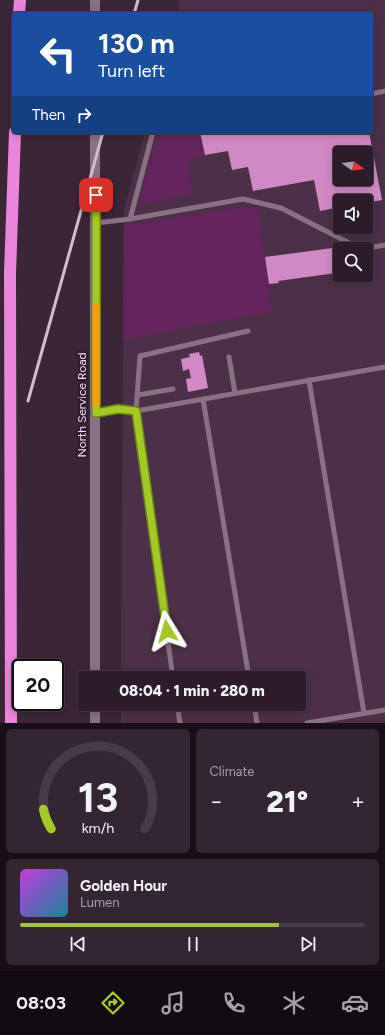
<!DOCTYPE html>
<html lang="en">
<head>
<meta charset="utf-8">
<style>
  body { margin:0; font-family:Figtree,sans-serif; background:#342532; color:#f1f3f6; height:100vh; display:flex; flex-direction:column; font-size:15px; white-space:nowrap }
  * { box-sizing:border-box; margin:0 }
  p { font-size:13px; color:#a6a1a8 }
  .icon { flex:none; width:22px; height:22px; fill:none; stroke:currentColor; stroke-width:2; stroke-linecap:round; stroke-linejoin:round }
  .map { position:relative; height:723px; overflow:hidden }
  .sheet { display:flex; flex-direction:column; gap:6px; padding:6px; background:#180f17; flex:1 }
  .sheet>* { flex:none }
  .top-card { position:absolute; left:12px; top:12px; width:361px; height:122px; border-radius:4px; box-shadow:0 2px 10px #0003,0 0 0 1px #483a47; background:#1a4fa0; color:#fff; overflow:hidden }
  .needle { width:26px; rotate:104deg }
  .controls { position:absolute; left:333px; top:146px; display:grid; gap:8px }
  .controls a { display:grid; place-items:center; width:40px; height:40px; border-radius:4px; background:#2c1c2a; box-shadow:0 2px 10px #0003,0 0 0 1px #483a47; font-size:20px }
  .speed { position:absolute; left:12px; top:659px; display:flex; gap:8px; font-size:20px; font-weight:700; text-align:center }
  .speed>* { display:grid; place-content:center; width:52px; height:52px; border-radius:50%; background:#2c1c2a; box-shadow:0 2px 10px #0003,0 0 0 1px #483a47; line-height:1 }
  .speed .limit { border:2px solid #111; border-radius:6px; background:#fff; color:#111 }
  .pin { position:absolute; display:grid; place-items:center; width:34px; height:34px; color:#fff; margin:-17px; border-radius:8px; box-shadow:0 2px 6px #0006 }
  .me { position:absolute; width:44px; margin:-22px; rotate:352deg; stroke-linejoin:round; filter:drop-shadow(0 0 3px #0008) }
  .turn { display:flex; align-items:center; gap:14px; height:84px; padding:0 20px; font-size:18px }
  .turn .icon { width:52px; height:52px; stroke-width:2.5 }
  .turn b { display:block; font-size:28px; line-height:34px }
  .then { display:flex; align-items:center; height:38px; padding:0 20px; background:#0003; gap:8px; font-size:15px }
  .big { font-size:30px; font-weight:800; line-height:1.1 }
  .sheet .card { flex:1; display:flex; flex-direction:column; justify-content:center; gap:6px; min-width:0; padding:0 14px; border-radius:6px; background:#342532 }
  .sheet .dial { align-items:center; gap:0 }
  .dial svg { height:104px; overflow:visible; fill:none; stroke:#483a47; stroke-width:7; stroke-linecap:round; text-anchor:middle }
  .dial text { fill:#f1f3f6; stroke:none }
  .song { display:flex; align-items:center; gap:12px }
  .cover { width:48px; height:48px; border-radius:6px; background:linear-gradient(135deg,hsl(290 70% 55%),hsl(190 70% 35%)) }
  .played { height:4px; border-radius:2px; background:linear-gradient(90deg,#a4c825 75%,#483a47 75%) }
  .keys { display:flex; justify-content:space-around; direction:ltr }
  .heat { display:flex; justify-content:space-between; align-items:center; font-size:22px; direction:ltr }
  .sheet .tiles { flex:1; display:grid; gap:6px; grid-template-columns:1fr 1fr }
  .card:last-child { grid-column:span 2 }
  .trip { position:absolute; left:78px; top:671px; width:228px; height:40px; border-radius:4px; background:#2c1c2a; box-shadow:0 2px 10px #0003,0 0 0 1px #483a47; font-weight:800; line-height:40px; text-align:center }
  .tabs { display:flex; height:64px; justify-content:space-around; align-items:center; background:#120b11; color:#a6a1a8 }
  .tabs .icon { width:28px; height:28px }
  .tabs .active { color:#a4c825 }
  .tabs b { font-size:18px; color:#f1f3f6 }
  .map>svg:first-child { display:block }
  .built { fill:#4b3047; fill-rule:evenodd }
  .green { fill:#63245c }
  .building { fill:#d189c6; fill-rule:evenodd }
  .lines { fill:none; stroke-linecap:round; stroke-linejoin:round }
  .service { stroke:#8a7085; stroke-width:5 }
  .tertiary { stroke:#8a7085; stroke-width:10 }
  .motorway { stroke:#e985db; stroke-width:12 }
  .rail { stroke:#cebfcb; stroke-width:3 }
  .route-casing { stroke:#6b8218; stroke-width:10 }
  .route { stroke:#a4c825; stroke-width:7 }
  .slow { stroke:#f59e0b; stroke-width:7 }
  .labels { text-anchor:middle; stroke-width:4; stroke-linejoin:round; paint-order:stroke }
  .street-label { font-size:12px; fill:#eee0eb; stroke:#311c2e }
</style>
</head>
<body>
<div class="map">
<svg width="385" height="723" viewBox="0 0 385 723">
  <rect width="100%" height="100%" fill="#3b2638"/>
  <path class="built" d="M 180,0 L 385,0 L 385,723 L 121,723 L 121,704 L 299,704 L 299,678 L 121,678 L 124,210 L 145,132 L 371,132 L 371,14 L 177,14 ZM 340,153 L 366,153 L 366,179 L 340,179 ZM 340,201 L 366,201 L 366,227 L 340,227 ZM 340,249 L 366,249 L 366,275 L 340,275 Z"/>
  <g class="green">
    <polygon points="160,132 200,132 205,155 194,159 188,166 193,194 138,205 157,138"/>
    <polygon points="242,207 259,210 272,312 123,340 124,225"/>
  </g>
  <g class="building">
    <path d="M 200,132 L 369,132 L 382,200 L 366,203 L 366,201 L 340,201 L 340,207 L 320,211 L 314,180 L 253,191 L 248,167 L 232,170 L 228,151 L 205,155 ZM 340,153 L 366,153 L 366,179 L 340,179 Z"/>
    <polygon points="333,248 336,273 278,281 279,283 269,284 265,257"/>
    <polygon points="199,352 200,356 202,355 208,388 188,392 186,379 191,378 189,369 183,371 181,359 190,357 189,354"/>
  </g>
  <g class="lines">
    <g class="service">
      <polyline points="371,94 385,91"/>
      <polyline points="130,219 153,132"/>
      <polyline points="96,223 130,219 243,199 281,208 361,249"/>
      <polyline points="363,249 385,245"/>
      <polyline points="229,357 235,393"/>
      <polyline points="309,380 364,713"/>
      <polyline points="138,395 173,389"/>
      <polyline points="203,399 249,678"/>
      <polyline points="96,413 118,409 136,411 385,367"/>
      <polyline points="173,678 136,411 140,356 248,331"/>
      <polyline points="177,704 180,723"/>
      <polyline points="254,704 257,723"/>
      <polyline points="307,723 385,710"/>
    </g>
    <g class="tertiary">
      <polyline points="95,0 95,14"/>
      <polyline points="95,678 95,132"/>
      <polyline points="95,723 95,704"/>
    </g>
    <g class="motorway">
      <polyline points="19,14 20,0"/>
      <polyline points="11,723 10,273 15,132"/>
    </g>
    <g class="rail">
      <polyline points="134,14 138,0"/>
      <polyline points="28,401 103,132"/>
    </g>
  </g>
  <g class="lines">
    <g class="route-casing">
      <polyline id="route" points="96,195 96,413 118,409 136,411 167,631"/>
    </g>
    <use href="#route" class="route"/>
    <polyline class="slow" points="96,403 96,307"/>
  </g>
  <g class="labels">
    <g class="street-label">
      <text transform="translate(82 405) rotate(-90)" y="4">North Service Road</text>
    </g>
  </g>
</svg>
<div class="controls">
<a><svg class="needle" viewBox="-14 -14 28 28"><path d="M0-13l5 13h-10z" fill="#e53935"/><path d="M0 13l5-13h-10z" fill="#a6a1a8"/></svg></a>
<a><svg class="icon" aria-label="sound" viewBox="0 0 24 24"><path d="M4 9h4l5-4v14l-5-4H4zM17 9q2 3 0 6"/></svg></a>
<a><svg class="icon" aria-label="search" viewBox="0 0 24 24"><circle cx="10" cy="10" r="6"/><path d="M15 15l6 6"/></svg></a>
</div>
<div class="speed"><div class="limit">20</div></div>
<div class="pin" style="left:96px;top:195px;background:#d93025"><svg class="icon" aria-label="arrive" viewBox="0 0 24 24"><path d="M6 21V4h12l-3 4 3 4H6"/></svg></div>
<svg class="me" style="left:167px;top:631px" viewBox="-20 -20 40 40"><path d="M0-17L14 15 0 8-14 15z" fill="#a4c825" stroke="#fff" stroke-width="4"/></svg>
<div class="trip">08:04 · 1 min · 280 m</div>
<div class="top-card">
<div class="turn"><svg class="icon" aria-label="left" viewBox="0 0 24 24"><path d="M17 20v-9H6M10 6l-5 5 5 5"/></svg><div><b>130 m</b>Turn left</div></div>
<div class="then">Then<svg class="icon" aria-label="right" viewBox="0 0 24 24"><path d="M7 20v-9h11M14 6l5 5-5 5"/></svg></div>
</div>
</div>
<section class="sheet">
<div class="tiles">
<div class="card dial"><svg viewBox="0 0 100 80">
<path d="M14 69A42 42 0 1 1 86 69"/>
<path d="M14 69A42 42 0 0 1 8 54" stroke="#a4c825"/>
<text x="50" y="56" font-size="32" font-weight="700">13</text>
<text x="50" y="72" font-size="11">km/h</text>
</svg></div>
<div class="card"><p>Climate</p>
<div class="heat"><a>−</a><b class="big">21°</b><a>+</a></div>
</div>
<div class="card">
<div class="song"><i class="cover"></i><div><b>Golden Hour</b><p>Lumen</p></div></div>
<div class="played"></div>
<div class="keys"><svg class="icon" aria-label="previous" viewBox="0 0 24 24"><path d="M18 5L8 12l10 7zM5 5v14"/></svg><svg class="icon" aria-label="pause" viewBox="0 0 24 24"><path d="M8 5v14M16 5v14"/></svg><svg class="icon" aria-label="next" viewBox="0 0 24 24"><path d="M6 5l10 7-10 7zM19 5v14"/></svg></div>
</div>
</div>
</section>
<nav class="tabs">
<b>08:03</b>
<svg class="icon active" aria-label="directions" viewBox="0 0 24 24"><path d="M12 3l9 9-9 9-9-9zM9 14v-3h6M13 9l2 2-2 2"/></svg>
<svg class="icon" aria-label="music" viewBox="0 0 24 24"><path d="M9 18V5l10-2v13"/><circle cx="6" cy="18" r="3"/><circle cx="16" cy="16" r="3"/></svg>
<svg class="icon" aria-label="phone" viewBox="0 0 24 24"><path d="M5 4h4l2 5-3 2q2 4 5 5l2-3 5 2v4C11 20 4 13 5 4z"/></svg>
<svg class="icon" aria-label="climate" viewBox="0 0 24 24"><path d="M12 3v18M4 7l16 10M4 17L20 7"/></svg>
<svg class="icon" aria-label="car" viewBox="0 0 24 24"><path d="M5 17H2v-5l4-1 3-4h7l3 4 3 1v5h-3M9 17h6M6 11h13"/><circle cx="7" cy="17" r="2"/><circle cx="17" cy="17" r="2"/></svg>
</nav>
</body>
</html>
